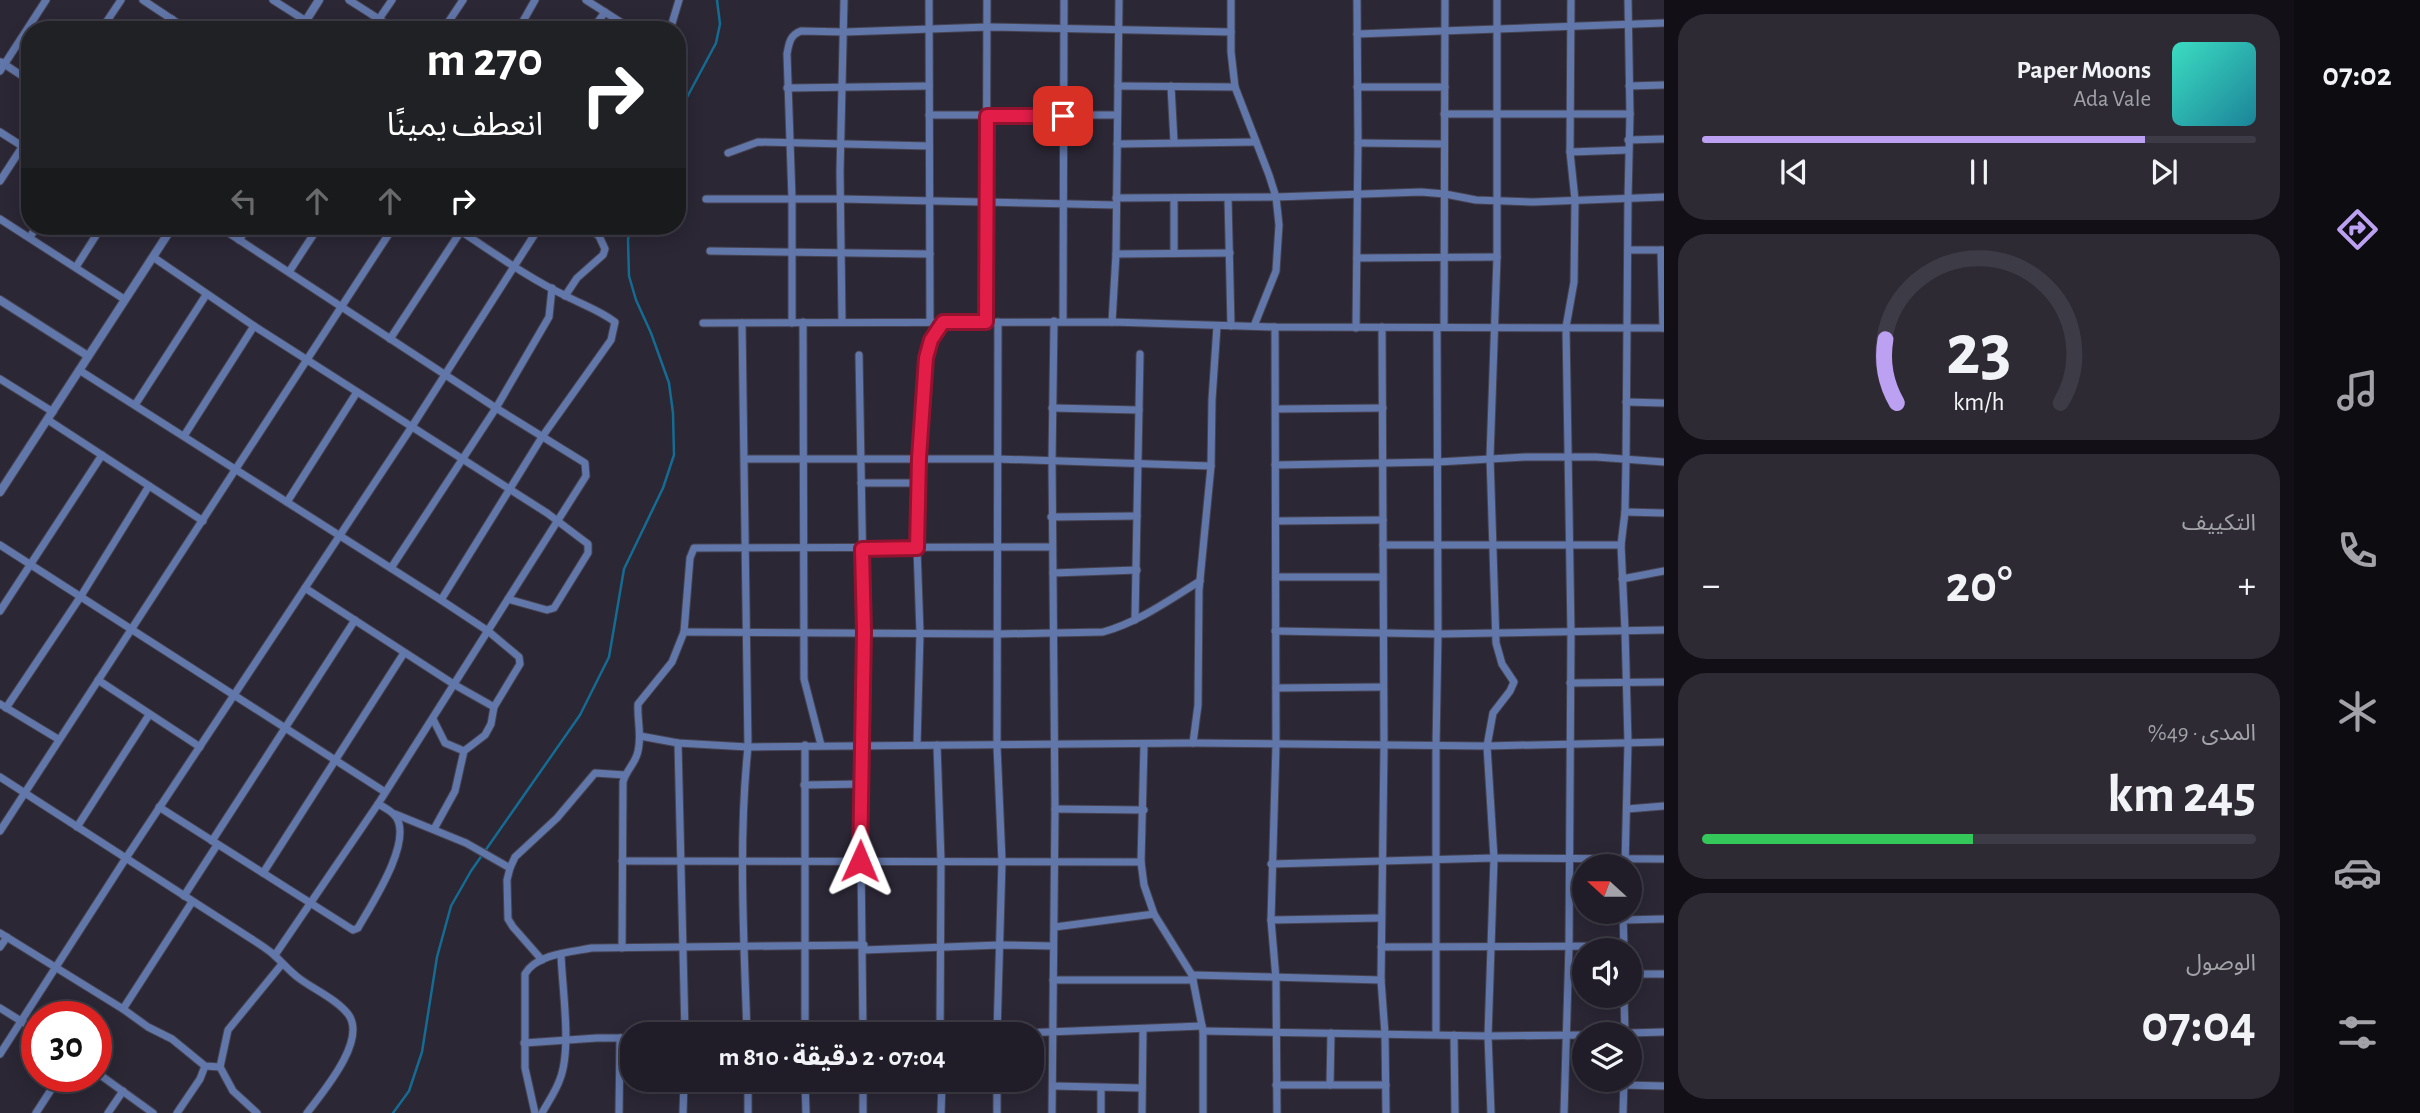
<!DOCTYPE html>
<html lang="ar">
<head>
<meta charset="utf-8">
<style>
  body { margin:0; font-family:"Alegreya Sans","Noto Sans Arabic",sans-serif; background:#2d2a34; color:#f1f3f6; direction:rtl; height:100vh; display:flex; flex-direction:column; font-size:26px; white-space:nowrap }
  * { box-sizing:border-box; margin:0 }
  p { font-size:23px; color:#a2a2a8 }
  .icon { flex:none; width:38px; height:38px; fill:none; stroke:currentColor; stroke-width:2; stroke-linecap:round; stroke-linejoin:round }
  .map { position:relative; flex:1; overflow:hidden; direction:ltr }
  .panel { display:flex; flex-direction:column; gap:14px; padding:14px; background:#121016; width:630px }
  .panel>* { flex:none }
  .banner { position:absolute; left:21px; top:21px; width:665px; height:214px; border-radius:28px; box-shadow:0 4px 18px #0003,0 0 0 2px #3d3b45; direction:rtl; background:#202124; color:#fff; overflow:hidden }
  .needle { width:46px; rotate:291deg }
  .controls { position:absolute; left:1572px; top:854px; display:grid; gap:14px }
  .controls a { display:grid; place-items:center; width:70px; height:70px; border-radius:50%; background:#201d28; box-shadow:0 4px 18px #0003,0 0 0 2px #3d3b45; font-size:35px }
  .speed { position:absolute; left:21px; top:1001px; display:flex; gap:14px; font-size:35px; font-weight:700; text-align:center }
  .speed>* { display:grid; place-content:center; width:91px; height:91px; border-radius:50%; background:#201d28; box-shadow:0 4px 18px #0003,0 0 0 2px #3d3b45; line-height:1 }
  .speed .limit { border:10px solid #d22; background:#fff; color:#111 }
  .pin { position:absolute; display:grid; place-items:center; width:60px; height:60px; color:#fff; margin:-30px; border-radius:14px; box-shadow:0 4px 10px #0006 }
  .me { position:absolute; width:77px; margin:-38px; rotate:1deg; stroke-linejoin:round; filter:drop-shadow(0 0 5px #0008) }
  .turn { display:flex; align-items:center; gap:24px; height:147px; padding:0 28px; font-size:32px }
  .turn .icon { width:91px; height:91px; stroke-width:2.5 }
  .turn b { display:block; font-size:49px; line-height:60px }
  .lanes { display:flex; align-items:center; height:66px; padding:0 28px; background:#0003; justify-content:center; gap:35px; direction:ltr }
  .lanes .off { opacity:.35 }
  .big { font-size:52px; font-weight:700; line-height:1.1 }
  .panel .card { flex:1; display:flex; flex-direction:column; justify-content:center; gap:10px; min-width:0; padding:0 24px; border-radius:28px; background:#2d2a34 }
  .panel .dial { align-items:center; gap:0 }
  .dial svg { height:182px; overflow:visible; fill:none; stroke:#3d3b45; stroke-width:7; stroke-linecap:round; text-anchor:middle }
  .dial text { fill:#f1f3f6; stroke:none }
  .song { display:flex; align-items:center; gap:21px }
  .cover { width:84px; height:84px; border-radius:10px; background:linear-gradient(135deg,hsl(170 70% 55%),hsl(190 70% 35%)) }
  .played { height:7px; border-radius:4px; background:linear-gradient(90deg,#bca0f2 80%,#3d3b45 80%) }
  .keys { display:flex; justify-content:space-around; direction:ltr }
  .heat { display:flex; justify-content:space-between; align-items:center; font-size:38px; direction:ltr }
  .charge { height:10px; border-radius:5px; background:linear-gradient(90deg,#34c759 49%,#3d3b45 0) }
  .trip { position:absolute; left:620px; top:1022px; width:424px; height:70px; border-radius:28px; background:#201d28; box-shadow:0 4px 18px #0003,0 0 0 2px #3d3b45; font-weight:700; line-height:70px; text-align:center; direction:rtl }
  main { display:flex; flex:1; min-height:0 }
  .menu { display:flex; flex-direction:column; width:126px; justify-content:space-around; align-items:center; background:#0d0c10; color:#a2a2a8 }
  .menu .icon { width:49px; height:49px }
  .menu .current { color:#bca0f2 }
  .menu b { font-size:32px; color:#f1f3f6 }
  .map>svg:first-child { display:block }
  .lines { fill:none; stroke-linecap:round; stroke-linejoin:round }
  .stream { stroke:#156b92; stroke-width:2.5 }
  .minor-casing { stroke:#464250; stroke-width:9 }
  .tertiary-casing { stroke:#464250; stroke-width:10 }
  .minor { stroke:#6176a9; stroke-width:7 }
  .tertiary { stroke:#6176a9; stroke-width:8 }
  .route-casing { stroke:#92132f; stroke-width:18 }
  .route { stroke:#e11d48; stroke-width:12 }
</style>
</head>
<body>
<main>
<nav class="menu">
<b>07:02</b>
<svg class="icon current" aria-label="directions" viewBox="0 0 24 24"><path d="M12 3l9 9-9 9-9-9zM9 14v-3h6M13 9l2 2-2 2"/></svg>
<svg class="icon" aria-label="music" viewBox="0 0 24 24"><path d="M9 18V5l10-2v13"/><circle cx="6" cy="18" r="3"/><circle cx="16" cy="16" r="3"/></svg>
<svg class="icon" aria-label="phone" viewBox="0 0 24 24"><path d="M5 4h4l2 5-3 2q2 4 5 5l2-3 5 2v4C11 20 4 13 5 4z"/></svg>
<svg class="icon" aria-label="climate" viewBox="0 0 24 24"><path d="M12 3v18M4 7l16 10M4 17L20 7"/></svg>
<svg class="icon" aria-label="car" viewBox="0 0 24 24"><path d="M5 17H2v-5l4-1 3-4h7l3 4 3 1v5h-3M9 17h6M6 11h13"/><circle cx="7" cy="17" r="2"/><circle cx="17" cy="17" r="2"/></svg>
<svg class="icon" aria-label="filters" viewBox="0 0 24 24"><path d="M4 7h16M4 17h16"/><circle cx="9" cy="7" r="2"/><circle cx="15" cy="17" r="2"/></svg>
</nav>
<section class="panel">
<div class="card">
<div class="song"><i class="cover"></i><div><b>Paper Moons</b><p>Ada Vale</p></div></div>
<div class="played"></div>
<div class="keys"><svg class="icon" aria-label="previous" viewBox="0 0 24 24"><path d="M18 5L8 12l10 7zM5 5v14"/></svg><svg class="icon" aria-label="pause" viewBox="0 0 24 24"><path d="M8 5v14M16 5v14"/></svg><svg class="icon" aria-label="next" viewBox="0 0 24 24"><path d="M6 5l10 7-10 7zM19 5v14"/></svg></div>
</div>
<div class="card dial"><svg viewBox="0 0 100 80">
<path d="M14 69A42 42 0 1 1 86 69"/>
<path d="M14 69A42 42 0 0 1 9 41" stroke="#bca0f2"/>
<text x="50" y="56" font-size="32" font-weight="700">23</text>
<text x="50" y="72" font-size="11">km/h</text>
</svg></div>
<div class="card"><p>التكييف</p>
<div class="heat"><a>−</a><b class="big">20°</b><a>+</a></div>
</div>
<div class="card"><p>المدى · 49%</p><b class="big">245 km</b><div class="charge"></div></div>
<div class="card"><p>الوصول</p><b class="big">07:04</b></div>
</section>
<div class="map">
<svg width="1664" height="1113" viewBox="0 0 1664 1113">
  <rect width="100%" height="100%" fill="#2b2735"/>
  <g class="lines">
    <g class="stream">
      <polyline points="677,116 716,43 720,24 717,0"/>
      <polyline points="393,1113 409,1091 422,1052 437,957 451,906 471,871 580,715 609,657 624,569 663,488 674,455 673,413 669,383 651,333 636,300 629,276 628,240 630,226"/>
    </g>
    <g class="minor-casing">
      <g id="minor">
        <polyline points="143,0 188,30"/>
        <polyline points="273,0 306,21"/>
        <polyline points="349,0 396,30"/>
        <polyline points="586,0 633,30"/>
        <polyline points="929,0 930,322"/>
        <polyline points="1231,0 1231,52 1235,87 1269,175 1276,197 1279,225 1276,271 1254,326"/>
        <polyline points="379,19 392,0"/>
        <polyline points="101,30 121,0"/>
        <polyline points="165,30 172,19"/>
        <polyline points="443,30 463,0"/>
        <polyline points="518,30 535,0"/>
        <polyline points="592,30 605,12"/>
        <polyline points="670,30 679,0"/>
        <polyline points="1357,34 1664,23"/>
        <polyline points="1,62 30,81"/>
        <polyline points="0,71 46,0"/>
        <polyline points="1118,86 1235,87"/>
        <polyline points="1171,86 1174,142"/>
        <polyline points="1629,86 1664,85"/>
        <polyline points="1357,87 1445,87"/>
        <polyline points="787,88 929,86"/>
        <polyline points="1444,114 1630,114"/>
        <polyline points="929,115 1117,115"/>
        <polyline points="0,132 22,146"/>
        <polyline points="1628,140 1664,139"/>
        <polyline points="1358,143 1444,144"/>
        <polyline points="1117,144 1256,142"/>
        <polyline points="1570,152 1628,150"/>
        <polyline points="728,153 758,142 929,146"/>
        <polyline points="0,181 30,135"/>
        <polyline points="1116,198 1276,197 1421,192 1445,194 1476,200 1533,202 1664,197"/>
        <polyline points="1174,198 1174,253"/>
        <polyline points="1228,198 1231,326"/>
        <polyline points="706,199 841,199 1116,205"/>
        <polyline points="0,219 124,299"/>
        <polyline points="218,226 496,408 585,463 586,476 378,804 275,955"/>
        <polyline points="30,237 37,226"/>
        <polyline points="239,240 249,226"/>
        <polyline points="1628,250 1664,250"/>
        <polyline points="1661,250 1663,328"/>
        <polyline points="710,251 930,254"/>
        <polyline points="1116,254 1230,253"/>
        <polyline points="153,257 254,326 547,513 588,544 588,553 554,608 547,610 508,599"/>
        <polyline points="1357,258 1497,257"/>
        <polyline points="76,267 102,226"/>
        <polyline points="289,272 319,226"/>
        <polyline points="565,296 577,278 603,255 605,249 599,236 585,226"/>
        <polyline points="1063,321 1064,0"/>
        <polyline points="803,322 804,679 821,745"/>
        <polyline points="842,322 840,172 844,0"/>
        <polyline points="986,322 987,0"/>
        <polyline points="1112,322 1116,254 1119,0"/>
        <polyline points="703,323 1112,322 1275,327 1664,328"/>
        <path d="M 742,323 L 748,747 C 738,842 744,939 747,1034"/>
        <path d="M 792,323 L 792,199 L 787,54 C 789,43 790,35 801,31 L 845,32 L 988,27 L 1231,32"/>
        <polyline points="1275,327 1276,745 1271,920 1276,979 1277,1113"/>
        <polyline points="1382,327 1384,746 1381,980 1385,1034 1386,1113"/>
        <polyline points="1444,327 1445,0"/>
        <polyline points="1356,328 1358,143 1357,0"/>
        <polyline points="390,339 461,231"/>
        <polyline points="859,355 864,632 861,861 863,1034"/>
        <polyline points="79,370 441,600 488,631 519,657 520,664 494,707 491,724 485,735 464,751 455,791 434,829"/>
        <polyline points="0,379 53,412"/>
        <polyline points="1626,402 1664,403"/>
        <polyline points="135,405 206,295"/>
        <polyline points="1052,408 1139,410"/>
        <polyline points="1276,409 1383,408"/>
        <polyline points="48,420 203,521"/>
        <polyline points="184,436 254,326"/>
        <polyline points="745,459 997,459 1211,466"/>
        <polyline points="1275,465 1438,462 1525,457 1596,457 1664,462"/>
        <polyline points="861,483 919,483"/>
        <polyline points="287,502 357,392"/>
        <polyline points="1625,512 1664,513"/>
        <polyline points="1051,517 1137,516"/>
        <polyline points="1276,521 1383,520"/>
        <polyline points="0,545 385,792"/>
        <polyline points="1383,545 1621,545"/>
        <polyline points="391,568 496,408 549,317 552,288"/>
        <polyline points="1053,573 1137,570"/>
        <polyline points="1276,577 1382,577"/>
        <polyline points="1622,579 1664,571"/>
        <polyline points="305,588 455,685 494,707"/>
        <path d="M 441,600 L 542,437 L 611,340 L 615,322 C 599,310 583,305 566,296 C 526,277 490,250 453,226"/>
        <polyline points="0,611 102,455"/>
        <polyline points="1135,620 1140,354"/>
        <polyline points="1275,631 1438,634 1664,630"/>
        <path d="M 684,632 L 998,634 L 1103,632 C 1139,622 1169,600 1200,581"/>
        <polyline points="98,680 200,747"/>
        <polyline points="1570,683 1664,682"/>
        <polyline points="1276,688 1383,687"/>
        <polyline points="0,704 58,739"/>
        <polyline points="6,708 81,596 149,486"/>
        <polyline points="433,719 445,743 464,751"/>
        <polyline points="640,736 678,743 748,747 1193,743 1487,746 1664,742"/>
        <polyline points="678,743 685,1034"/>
        <polyline points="1193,743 1198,705 1199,590 1211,466 1212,400 1217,326"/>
        <polyline points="805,745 805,1034"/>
        <polyline points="917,745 920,633 917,548 920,441 926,358 931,340 943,322"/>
        <polyline points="937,745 941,861 940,1034"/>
        <polyline points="1144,745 1141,862 1144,885 1154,914 1192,975 1203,1031 1203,1113"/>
        <path d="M 0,777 L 250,938 C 258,943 266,948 273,954 C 282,962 290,972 300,979 C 315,990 336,999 348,1014 C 368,1040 322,1093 307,1113"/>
        <polyline points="804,785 862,784"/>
        <path d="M 159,807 L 353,930 L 358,928 C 371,905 413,842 396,817 C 392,811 384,807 378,804"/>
        <polyline points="1055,809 1144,810"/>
        <polyline points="1627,809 1664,806"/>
        <polyline points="395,814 466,843 510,868"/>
        <polyline points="77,827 149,715"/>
        <polyline points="0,831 394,226"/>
        <polyline points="212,841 355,620"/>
        <polyline points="622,861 1141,862"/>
        <polyline points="1271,864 1494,858 1664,859"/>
        <polyline points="1625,866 1628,743 1625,630 1621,545 1625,512 1626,460 1628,198 1630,114 1628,0"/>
        <polyline points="263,873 404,653"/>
        <polyline points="184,896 217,845"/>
        <polyline points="1623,912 1624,950"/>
        <polyline points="1271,920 1381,918"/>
        <polyline points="1623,920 1664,919"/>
        <polyline points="1055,927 1154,914"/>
        <polyline points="0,933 123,1009 192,902"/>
        <polyline points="0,947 7,937"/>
        <polyline points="1381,947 1624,946"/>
        <path d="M 622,948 L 623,782 C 626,770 636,763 638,751 C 642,735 637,720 638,704 L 672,662 L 684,632 L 690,558 L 694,548 L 1051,547"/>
        <polyline points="864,950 1000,945 1053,946"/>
        <polyline points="542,960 513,927 508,919 507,880 510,868 515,857 557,818 595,773 625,775"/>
        <polyline points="1629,974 1664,974"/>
        <polyline points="1192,975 1381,980"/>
        <polyline points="1053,980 1193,980"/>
        <polyline points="1624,996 1625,1034"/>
        <polyline points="0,1008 37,1031"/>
        <polyline points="123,1009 148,1027 172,1039 205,1066 220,1067 233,1091 257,1113"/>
        <polyline points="1203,1031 1488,1036 1584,1035"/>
        <polyline points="902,1034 997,1034 1202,1026"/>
        <polyline points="997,1034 1002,861 997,746 998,322"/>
        <polyline points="1436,1034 1436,746 1438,634 1437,328"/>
        <polyline points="1594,1034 1664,1032"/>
        <polyline points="1454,1035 1455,1113"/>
        <polyline points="524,1043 597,1038 632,1038"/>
        <polyline points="0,1054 126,858 411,428 540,226"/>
        <polyline points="220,1067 228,1030 282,964"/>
        <polyline points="96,1072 153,1113"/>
        <polyline points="748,1080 748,1113"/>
        <polyline points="805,1080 806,1113"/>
        <polyline points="1276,1085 1386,1085"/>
        <polyline points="1330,1085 1331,1033"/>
        <polyline points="1624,1085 1664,1086"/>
        <polyline points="1053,1086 1142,1088"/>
        <polyline points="1101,1088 1101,1113"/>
        <polyline points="36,1113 60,1076"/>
        <polyline points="108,1113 123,1091"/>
        <polyline points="177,1113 200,1079 205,1066"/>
        <path d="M 535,1113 L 525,1068 L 525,974 C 536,954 571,952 592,948 L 864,945"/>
        <path d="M 542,1113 C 548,1102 556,1091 560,1079 C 572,1048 562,988 561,954"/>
        <polyline points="619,1113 620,1038"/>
        <polyline points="683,1113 684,1080"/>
        <polyline points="863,1113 863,1080"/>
        <polyline points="941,1113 942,1080"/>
        <polyline points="997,1113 997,1080"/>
        <polyline points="1052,1113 1055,809 1052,460 1054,321"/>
        <polyline points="1142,1113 1143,1029"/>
        <polyline points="1491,1113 1488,1036 1494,858 1487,746 1493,713 1510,691 1514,682 1502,664 1496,643 1490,457 1497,257 1497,0"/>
        <polyline points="1564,1113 1569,947 1571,633 1566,327 1574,282 1575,200 1570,152 1571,0"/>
        <polyline points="1623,1113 1624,1080"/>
      </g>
    </g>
    <g class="tertiary-casing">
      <g id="tertiary">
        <polyline points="300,30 319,0"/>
        <polyline points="0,300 88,356"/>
        <polyline points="0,492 173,226"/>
      </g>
    </g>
    <use href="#minor" class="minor"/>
    <use href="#tertiary" class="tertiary"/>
  </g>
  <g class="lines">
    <g class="route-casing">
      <polyline id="route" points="860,861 864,632 862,549 917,548 919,458 926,358 931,340 943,322 986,322 987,116 1063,116"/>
    </g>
    <use href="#route" class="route"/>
  </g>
</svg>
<div class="controls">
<a><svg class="needle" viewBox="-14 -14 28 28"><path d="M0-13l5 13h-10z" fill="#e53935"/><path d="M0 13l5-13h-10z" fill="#a2a2a8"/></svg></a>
<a><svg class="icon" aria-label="sound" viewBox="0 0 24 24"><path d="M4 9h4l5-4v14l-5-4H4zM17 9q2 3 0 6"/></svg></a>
<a><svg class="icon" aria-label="layers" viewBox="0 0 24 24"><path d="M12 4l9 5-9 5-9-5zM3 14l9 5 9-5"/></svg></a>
</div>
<div class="speed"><div class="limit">30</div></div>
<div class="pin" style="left:1063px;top:116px;background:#d93025"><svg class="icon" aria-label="arrive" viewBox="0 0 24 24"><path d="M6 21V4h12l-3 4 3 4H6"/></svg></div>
<svg class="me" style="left:860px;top:861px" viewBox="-20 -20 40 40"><path d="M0-17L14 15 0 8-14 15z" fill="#e11d48" stroke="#fff" stroke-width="4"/></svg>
<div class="trip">07:04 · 2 دقيقة · 810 m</div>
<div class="banner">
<div class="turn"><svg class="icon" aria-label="right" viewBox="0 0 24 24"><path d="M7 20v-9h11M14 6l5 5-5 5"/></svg><div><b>270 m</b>انعطف يمينًا</div></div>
<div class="lanes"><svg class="icon off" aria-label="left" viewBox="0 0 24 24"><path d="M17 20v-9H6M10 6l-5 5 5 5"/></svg><svg class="icon off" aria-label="ahead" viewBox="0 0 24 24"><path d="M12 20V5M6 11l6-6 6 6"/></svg><svg class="icon off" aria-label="ahead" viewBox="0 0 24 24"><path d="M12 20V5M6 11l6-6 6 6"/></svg><svg class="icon" aria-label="right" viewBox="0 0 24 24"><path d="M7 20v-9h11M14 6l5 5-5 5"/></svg></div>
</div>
</div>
</main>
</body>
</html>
